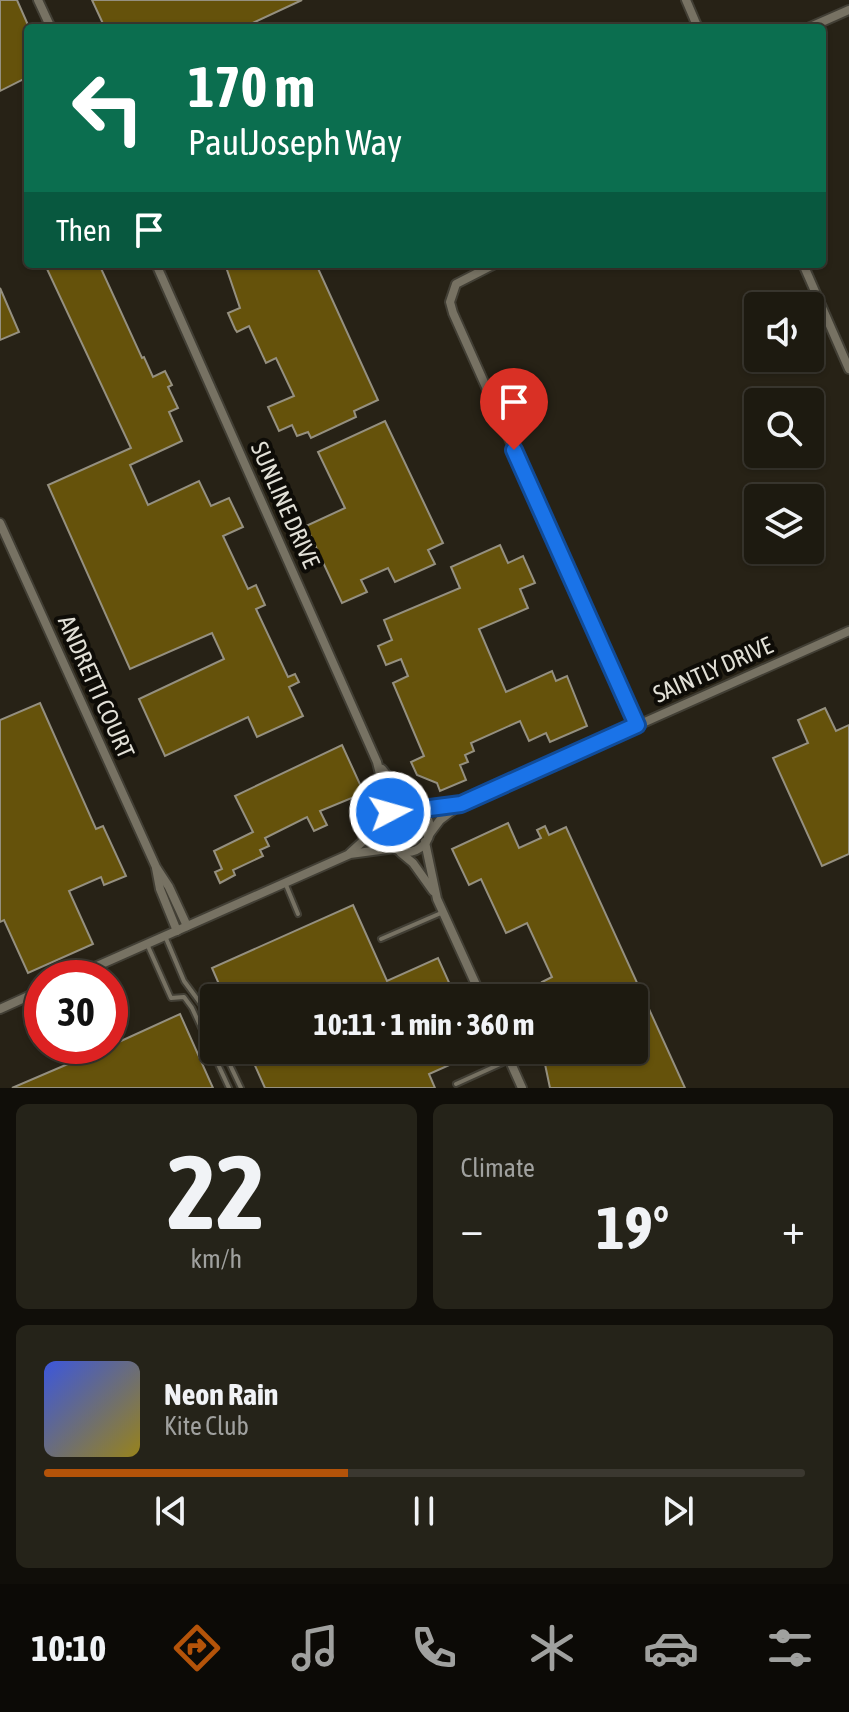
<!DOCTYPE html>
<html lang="en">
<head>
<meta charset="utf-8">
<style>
  body { margin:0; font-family:"Asap Condensed",sans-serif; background:#252319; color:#f1f3f6; height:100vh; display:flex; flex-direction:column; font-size:30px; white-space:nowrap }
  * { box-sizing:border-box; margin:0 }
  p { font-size:26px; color:#a0a19f }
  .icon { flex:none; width:44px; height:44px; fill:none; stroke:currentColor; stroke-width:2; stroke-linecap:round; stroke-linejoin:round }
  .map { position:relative; height:1088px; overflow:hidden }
  .drawer { display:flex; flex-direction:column; gap:16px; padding:16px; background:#100e09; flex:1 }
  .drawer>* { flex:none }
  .banner { position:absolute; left:24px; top:24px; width:802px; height:244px; border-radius:8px; box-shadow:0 2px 6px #0004,0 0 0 2px #3b3830; background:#0b6e4f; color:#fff; overflow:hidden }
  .buttons { position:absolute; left:744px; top:292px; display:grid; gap:16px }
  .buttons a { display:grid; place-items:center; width:80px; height:80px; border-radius:8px; background:#1d1a10; box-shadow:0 2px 6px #0004,0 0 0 2px #3b3830; font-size:40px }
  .speed { position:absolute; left:24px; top:960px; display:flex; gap:16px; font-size:40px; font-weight:700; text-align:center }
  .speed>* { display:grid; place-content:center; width:104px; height:104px; border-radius:50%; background:#1d1a10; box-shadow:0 2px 6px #0004,0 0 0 2px #3b3830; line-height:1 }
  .speed .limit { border:12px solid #d22; background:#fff; color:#111 }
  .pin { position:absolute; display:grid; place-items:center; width:68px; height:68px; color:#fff; margin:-82px -34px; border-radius:50% 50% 50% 0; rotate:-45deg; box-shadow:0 0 8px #0007 }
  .pin .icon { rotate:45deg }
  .me { position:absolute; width:88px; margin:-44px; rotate:84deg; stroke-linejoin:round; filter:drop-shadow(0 0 6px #0008) }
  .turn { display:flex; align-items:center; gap:28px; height:168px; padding:0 32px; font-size:36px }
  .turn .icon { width:104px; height:104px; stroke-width:2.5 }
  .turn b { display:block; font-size:56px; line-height:68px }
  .then { display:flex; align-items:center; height:76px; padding:0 32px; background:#0003; gap:16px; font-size:30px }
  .big { font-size:60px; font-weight:700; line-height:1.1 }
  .drawer .tile { flex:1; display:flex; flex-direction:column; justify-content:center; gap:12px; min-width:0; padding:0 28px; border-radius:12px; background:#252319 }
  .drawer .dial { align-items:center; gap:0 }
  .dial b { font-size:104px; line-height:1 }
  .song { display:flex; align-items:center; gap:24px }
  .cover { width:96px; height:96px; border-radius:12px; background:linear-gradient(135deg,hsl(230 70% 55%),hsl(50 70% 35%)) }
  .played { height:8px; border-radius:4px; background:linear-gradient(90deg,#b45309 40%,#3b3830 40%) }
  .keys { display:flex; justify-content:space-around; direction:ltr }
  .heat { display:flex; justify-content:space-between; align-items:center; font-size:44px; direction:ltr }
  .drawer .tiles { flex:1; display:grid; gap:16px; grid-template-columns:1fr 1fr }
  .tile:last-child { grid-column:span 2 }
  .trip { position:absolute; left:200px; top:984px; width:448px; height:80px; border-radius:8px; background:#1d1a10; box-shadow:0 2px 6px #0004,0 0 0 2px #3b3830; font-weight:700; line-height:80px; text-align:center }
  .tabs { display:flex; height:128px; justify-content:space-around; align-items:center; background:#0c0a06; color:#a0a19f }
  .tabs .icon { width:56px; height:56px }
  .tabs .active { color:#b45309 }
  .tabs b { font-size:36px; color:#f1f3f6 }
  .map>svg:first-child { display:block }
  .building { fill:#65520b; stroke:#959080; stroke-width:2 }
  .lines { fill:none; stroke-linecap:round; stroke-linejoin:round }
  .service-casing { stroke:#423f35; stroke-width:8 }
  .minor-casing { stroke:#423f35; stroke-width:12 }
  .service { stroke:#777263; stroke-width:4 }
  .minor { stroke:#777263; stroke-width:8 }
  .route-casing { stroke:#114b97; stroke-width:20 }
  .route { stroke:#1a73e8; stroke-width:14 }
  .labels { text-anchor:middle; stroke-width:8; stroke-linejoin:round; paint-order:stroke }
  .street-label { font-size:24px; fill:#e2e0d7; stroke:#0e0c07 }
</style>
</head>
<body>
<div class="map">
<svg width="849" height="1088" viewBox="0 0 849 1088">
  <rect width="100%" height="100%" fill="#272216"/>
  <g class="building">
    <polygon points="0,0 17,0 28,25 28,77 0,91"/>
    <polygon points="92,0 302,0 242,28 105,28"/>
    <polygon points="56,264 99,264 142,358 144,357 153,377 165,371 172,385 168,387 178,408 169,412 182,441 130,465 148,505 199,481 211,506 229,498 243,527 223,536 248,589 256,585 265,605 256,609 288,677 295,674 299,682 289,687 303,716 257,737 248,717 165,756 139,699 224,659 212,633 130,669 48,485 131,448 47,269"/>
    <polygon points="225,264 316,264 378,400 354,411 356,417 311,438 308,432 297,436 292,425 279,431 268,407 294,396 276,358 266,363 249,326 237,332 235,329 228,313 240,308"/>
    <polygon points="0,288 19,332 0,340"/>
    <polygon points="385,421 443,543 428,550 435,564 395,582 388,568 361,580 367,592 342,603 306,526 345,508 318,452"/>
    <polygon points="500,545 508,563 523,556 535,583 520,589 528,608 479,629 506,692 552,671 556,681 567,676 587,726 550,742 546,733 529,741 520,721 471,743 474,751 465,755 468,762 460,765 466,780 440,791 437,783 417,775 411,762 424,756 393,683 408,676 401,659 386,665 378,646 392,640 384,620 460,588 451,567"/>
    <polygon points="40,703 96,829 103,826 126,876 104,885 101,877 69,891 93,944 28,973 4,920 0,922 0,720"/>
    <polygon points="825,708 836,731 849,725 849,854 822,866 773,758 808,743 798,720"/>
    <polygon points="342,745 364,793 320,811 327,825 314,831 307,817 265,838 269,846 260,850 263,856 233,870 235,875 220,883 215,872 222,869 214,851 253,832 235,796"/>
    <polygon points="508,823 519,848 541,838 537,830 545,826 549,835 566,827 685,1088 550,1088 542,1050 634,1050 634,998 550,998 542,982 552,977 527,923 506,933 481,879 469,885 452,849"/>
    <polygon points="353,905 387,981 438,958 456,998 225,998 212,968"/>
    <polygon points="180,1014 213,1088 12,1088 110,1046"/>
    <polygon points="248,1050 483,1050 429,1074 435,1088 265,1088"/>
  </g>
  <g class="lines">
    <g class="service-casing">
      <g id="service">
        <polyline points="286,885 298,914"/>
        <polyline points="165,936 184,981 204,1008 214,1029"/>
        <polyline points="381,939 441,913"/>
        <polyline points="147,944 171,998 184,997 192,1008 229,1088"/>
        <polyline points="223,1050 241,1088"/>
        <polyline points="456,1084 509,1060"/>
      </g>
    </g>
    <g class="minor-casing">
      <g id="minor">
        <polyline points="38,0 51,28"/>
        <polyline points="686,0 698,28"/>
        <polyline points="808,28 849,10"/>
        <polyline points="156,264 377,762 386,798 385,821"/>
        <polyline points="495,264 456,284 450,302 453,313 637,725"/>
        <polyline points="803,264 849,369"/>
        <polyline points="0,523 156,867 169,887 187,926"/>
        <polyline points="382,769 411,805"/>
        <circle cx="407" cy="829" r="23"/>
        <polyline points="418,809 460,804"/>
        <polyline points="428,836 440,820 461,804 849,631"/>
        <polyline points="425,842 437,899 482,998"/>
        <polyline points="350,853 384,822"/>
        <polyline points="401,853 413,863 433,891"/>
        <polyline points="156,868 160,889 177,931"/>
        <polyline points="70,978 350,854 395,848"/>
        <polyline points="0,1009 42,990"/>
        <polyline points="505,1050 522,1088"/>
      </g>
    </g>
    <use href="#service" class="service"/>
    <use href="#minor" class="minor"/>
  </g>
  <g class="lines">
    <g class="route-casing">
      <polyline id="route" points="390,812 403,806 422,809 461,804 637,725 514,450"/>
    </g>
    <use href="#route" class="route"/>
  </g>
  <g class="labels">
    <g class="street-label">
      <text transform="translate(285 505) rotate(66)" y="8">SUNLINE DRIVE</text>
      <text transform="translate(713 670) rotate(-24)" y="8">SAINTLY DRIVE</text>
      <text transform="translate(96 687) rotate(66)" y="8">ANDRETTI COURT</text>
    </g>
  </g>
</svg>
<div class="buttons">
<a><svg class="icon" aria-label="sound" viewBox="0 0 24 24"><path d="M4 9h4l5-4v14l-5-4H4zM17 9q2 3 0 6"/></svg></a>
<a><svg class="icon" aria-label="search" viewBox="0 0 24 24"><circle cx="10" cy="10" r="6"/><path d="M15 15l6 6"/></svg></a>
<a><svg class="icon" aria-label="layers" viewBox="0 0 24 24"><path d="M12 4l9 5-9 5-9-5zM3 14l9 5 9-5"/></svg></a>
</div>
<div class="speed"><div class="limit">30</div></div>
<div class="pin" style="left:514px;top:450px;background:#d93025"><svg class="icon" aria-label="arrive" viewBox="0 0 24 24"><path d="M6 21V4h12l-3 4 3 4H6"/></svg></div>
<svg class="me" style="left:390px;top:812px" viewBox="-20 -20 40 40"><circle r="17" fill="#1a73e8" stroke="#fff" stroke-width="3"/><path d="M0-11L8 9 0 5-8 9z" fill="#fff"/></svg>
<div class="trip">10:11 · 1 min · 360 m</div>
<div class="banner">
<div class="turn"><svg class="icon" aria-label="left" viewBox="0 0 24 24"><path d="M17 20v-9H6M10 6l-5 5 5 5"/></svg><div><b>170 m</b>PaulJoseph Way</div></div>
<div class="then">Then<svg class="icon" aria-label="arrive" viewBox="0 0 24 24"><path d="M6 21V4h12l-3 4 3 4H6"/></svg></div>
</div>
</div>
<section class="drawer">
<div class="tiles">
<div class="tile dial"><b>22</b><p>km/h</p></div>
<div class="tile"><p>Climate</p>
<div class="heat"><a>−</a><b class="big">19°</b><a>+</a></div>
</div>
<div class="tile">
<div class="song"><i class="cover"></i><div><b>Neon Rain</b><p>Kite Club</p></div></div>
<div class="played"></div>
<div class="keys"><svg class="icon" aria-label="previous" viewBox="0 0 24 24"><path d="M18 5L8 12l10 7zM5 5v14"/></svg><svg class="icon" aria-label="pause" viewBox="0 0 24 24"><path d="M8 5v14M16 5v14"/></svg><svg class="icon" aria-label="next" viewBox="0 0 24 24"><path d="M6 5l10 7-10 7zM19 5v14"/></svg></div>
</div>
</div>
</section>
<nav class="tabs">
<b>10:10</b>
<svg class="icon active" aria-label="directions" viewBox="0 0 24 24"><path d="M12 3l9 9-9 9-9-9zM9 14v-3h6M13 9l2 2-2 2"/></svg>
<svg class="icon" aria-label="music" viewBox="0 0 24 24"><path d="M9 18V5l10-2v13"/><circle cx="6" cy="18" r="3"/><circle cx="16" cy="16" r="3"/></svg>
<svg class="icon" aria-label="phone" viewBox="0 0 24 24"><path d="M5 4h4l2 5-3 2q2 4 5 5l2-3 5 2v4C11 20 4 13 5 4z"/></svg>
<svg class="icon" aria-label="climate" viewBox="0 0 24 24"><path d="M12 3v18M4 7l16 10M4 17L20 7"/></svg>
<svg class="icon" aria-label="car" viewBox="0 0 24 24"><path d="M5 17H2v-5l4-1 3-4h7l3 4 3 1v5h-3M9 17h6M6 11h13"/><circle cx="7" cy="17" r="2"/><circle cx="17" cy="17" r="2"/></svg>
<svg class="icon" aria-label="filters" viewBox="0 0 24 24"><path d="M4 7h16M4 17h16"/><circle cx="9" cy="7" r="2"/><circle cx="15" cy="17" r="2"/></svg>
</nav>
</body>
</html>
